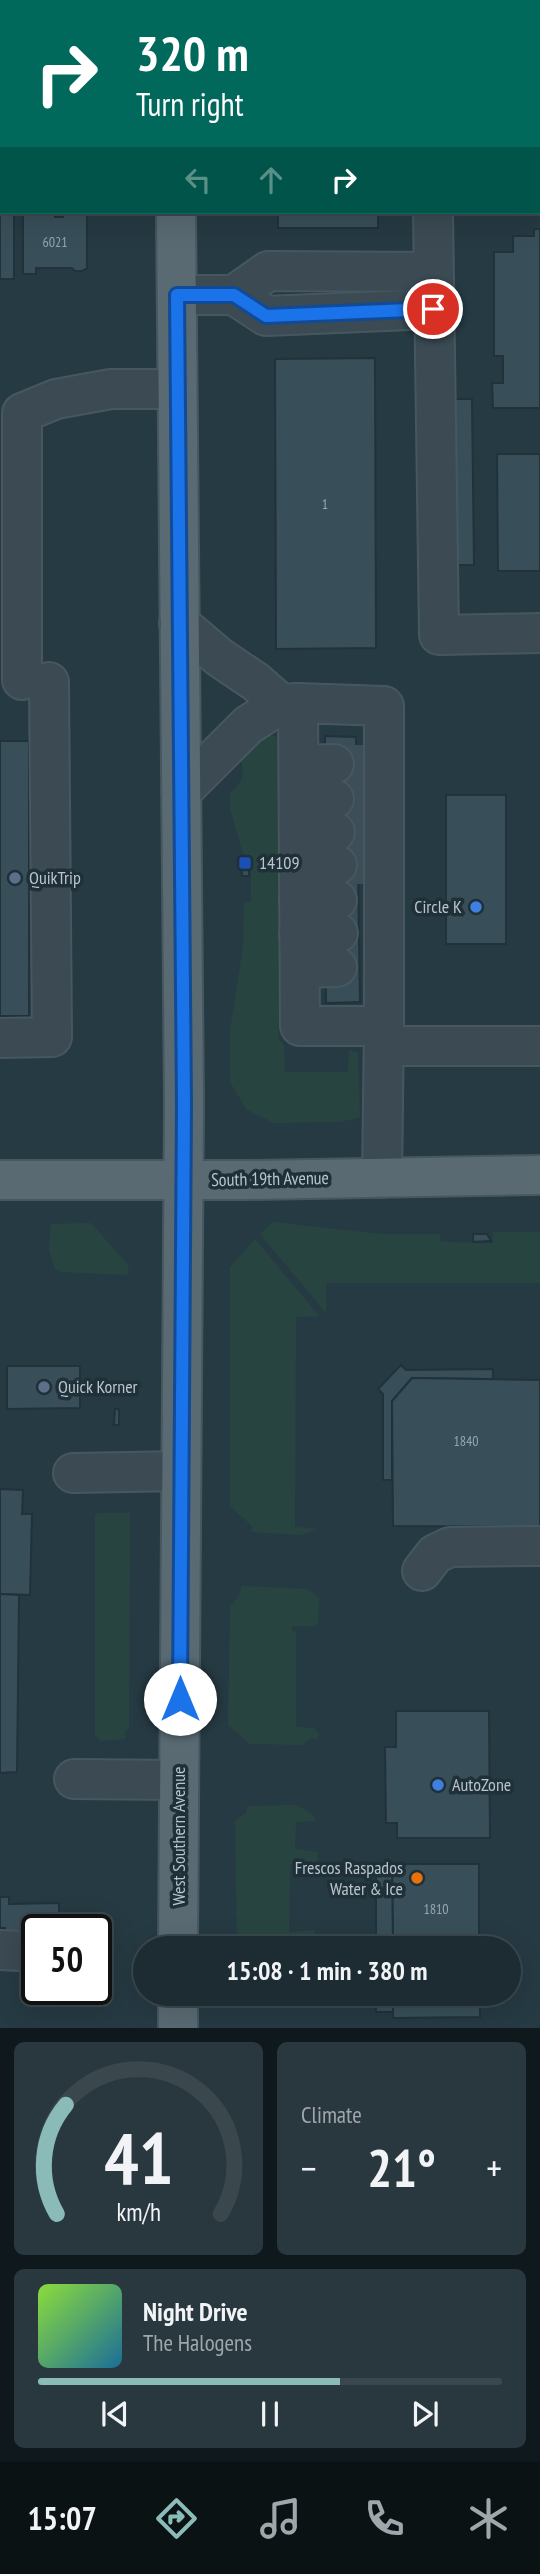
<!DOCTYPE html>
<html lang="en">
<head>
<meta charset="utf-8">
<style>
  body { margin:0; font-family:"PT Sans Narrow",sans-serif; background:#29383e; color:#f1f3f6; height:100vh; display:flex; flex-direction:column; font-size:26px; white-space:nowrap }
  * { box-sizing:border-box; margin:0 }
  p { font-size:23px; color:#a0a7ac }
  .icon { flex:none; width:38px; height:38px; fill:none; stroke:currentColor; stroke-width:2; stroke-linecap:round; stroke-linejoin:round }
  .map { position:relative; height:2028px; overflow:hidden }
  .drawer { display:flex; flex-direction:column; gap:14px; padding:14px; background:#0f181c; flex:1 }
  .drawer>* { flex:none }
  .hud { position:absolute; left:0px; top:0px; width:541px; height:214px; box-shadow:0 7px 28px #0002,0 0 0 2px #3a484d; background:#00695c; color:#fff; overflow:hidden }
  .speed { position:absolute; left:21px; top:1914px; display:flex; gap:14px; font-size:35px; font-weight:700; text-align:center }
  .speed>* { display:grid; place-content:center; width:91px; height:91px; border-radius:50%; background:#1c2c32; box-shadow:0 7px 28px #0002,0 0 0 2px #3a484d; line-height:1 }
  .speed .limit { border:4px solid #111; border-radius:10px; background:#fff; color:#111 }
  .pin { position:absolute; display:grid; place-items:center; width:60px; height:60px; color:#fff; margin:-30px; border:4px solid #fff; border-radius:50%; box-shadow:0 2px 7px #0007 }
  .me { position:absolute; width:77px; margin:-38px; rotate:0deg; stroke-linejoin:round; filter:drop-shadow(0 0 5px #0008) }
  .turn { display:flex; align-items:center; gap:24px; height:147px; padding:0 21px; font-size:32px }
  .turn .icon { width:91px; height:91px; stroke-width:2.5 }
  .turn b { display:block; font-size:49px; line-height:60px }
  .lanes { display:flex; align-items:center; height:66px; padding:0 21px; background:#0003; justify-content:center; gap:35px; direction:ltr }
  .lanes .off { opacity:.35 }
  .big { font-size:52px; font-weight:800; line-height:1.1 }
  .drawer .card { flex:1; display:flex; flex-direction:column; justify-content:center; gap:10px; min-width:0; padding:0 24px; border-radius:10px; background:#29383e }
  .drawer .dial { align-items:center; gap:0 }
  .dial svg { height:182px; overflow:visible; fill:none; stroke:#3a484d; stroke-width:7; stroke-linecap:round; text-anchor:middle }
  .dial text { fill:#f1f3f6; stroke:none }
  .song { display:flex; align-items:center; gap:21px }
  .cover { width:84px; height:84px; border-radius:10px; background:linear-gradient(135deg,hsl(90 70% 55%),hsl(200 70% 35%)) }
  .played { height:7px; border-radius:4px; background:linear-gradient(90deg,#8bbbb9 65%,#3a484d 65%) }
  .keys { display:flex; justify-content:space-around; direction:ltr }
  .heat { display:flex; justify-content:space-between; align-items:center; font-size:38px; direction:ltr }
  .drawer .tiles { flex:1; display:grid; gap:14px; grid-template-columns:1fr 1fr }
  .card:last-child { grid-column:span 2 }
  .trip { position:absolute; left:133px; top:1936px; width:388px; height:70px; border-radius:35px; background:#1c2c32; box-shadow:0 7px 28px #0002,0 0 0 2px #3a484d; font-weight:800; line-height:70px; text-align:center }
  .tabs { display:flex; height:112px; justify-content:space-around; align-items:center; background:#0b1214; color:#a0a7ac }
  .tabs .icon { width:49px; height:49px }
  .tabs .on { color:#8bbbb9 }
  .tabs b { font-size:32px; color:#f1f3f6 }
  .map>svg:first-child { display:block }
  .green { fill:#284441 }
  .building { fill:#384f59; stroke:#21323a; stroke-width:2 }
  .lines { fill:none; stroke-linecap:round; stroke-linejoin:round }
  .minor-tunnel { stroke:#3c4f58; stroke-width:38; stroke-dasharray:38 19; stroke-linecap:butt }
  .minor-casing { stroke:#47575f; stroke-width:42 }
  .major-casing { stroke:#47575f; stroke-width:42 }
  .minor { stroke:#3b4a53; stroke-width:38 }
  .major { stroke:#596a73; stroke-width:38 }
  .route-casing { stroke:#114b97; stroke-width:18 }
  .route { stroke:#1a73e8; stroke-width:12 }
  .transit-dot { fill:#1a4fb4; stroke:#1f3038; stroke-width:2.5 }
  .service-dot { fill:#5c6f8a; stroke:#1f3038; stroke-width:2.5 }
  .shop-dot { fill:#3f7fe0; stroke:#1f3038; stroke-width:2.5 }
  .food-dot { fill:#e8710a; stroke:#1f3038; stroke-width:2.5 }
  .labels { text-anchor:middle; stroke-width:7; stroke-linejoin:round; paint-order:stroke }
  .number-label { font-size:14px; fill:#96a6ae }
  .poi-label { font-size:18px; fill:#b8c5cd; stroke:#1f3038; text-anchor:start }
  .street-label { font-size:18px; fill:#b8c5cd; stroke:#1f3038 }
</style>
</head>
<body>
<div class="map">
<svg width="540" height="2028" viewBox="0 0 540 2028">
  <rect width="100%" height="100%" fill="#263a43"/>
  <g class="green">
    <polygon points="0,0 97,0 97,2 2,2 0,92"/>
    <path d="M 268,735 L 275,736 L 278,739 L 279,1039 L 284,1045 L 285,1072 L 348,1072 L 349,1050 L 358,1053 L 360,1117 L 341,1122 L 274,1123 L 246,1109 L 230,1082 L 230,1030 L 243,947 L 244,902 L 251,902 L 251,857 L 244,857 L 230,809 L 230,793 C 247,779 243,772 240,752 Z"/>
    <polygon points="273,1222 380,1234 440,1234 441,1242 493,1243 493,1232 540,1232 540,1283 326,1283 326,1313 260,1234"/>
    <polygon points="91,1223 129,1266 127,1275 61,1272 55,1269 49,1250 51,1224"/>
    <polygon points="255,1239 319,1316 296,1317 295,1527 316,1529 302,1535 251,1532 252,1526 230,1506 230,1267"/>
    <polygon points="98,1513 130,1513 129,1728 125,1732 125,1739 101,1741 95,1736 95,1516"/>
    <polygon points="241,1586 307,1589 319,1598 318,1623 314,1626 292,1626 292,1631 296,1631 296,1727 314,1728 319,1734 317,1740 312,1738 302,1745 250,1744 228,1725 230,1607 240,1594"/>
    <polygon points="297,1805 313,1815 316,1821 296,1822 295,1849 317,1852 318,1859 313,1864 290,1865 289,1932 314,1930 315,1938 237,1938 235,1821 247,1812 247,1806"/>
  </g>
  <g class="building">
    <rect x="277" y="0" width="100" height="2"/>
    <polygon points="489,0 540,0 540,198 539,2"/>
    <polygon points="0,198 2,212 14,212 14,279 0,279"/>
    <polygon points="23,212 55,212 55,217 63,217 63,212 87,212 87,268 82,271 75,271 72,268 36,268 36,274 23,274"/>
    <rect x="278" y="212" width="100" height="16"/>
    <polygon points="534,229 540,229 540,408 493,408 492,383 503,383 503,356 494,356 494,252 513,252 513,236 534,236"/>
    <polygon points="375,358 376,648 276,649 275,359"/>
    <polygon points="451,399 472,399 474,565 454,565"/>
    <polygon points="497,454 540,454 540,571 498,571"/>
    <polygon points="325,736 356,737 360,1002 326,1003"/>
    <rect x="0" y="741" width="29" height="275"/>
    <rect x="446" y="795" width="60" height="149"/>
    <polygon points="249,858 249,876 242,876 242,862"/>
    <polygon points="473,1234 487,1234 491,1241 473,1242"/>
    <polygon points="401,1365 406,1370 493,1369 493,1379 412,1378 392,1401 392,1480 383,1480 383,1394 378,1389"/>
    <polygon points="7,1366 80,1366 80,1408 7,1409"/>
    <polygon points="412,1378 540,1380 540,1527 393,1526 392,1401"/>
    <polygon points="115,1409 119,1409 119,1425 114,1425"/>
    <polygon points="0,1489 23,1490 22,1514 32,1514 30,1595 0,1594"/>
    <polygon points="0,1594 19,1595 17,1772 0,1773"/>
    <polygon points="396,1711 489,1711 490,1838 397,1838 397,1823 386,1823 385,1747 396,1747"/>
    <polygon points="392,1864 479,1864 479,1948 393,1948"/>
    <polygon points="376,1870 392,1870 393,1948 376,1948"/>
    <polygon points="0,1897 9,1897 9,1904 59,1903 59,1930 37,1930 37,1940 5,1940 5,1928 0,1928"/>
    <rect x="376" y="1993" width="17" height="19"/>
    <polygon points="393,1993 480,1993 480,2017 393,2018"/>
  </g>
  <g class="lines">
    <g class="minor-tunnel">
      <polyline points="334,764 365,764"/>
      <polyline points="334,799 366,798"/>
      <polyline points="335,832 366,832"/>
      <polyline points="337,865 367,865"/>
    </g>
    <g class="minor-casing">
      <g id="minor">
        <polyline points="432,0 432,2"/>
        <polyline points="0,140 2,140"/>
        <polyline points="433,212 439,635 540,633"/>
        <polyline points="177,295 234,295 266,316 433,309"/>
        <polyline points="234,295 268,271 433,272"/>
        <polyline points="179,623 219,657 256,682 281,704"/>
        <polyline points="22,680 22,413 56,399 111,389 177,389"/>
        <polyline points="299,765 334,764"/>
        <polyline points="181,792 248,725 281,704 298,703"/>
        <polyline points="299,799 334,799"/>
        <polyline points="299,832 335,832"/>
        <polyline points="299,866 337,865"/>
        <polyline points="299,900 337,900"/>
        <polyline points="299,934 338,933"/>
        <polyline points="300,968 337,967"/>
        <polyline points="0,1038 52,1037 49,682"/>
        <polyline points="384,1046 540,1046"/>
        <polyline points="382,1178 384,1026 300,1026 298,703 384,706 384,1026"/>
        <polyline points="73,1473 181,1471"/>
        <polyline points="422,1571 435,1554 450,1547 540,1546"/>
        <polyline points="74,1779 179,1780"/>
        <polyline points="0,1950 37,1952"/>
      </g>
    </g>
    <g class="major-casing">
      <g id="major">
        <polyline points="175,0 175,2"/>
        <polyline points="176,212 184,1104 178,1948"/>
        <polyline points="0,1180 248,1180 540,1175"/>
        <polyline points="178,2028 178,1993"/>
      </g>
    </g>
    <use href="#minor" class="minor"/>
    <use href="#major" class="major"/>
  </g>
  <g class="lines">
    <g class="route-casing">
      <polyline id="route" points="180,1699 184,1104 177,295 234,295 266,316 433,309"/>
    </g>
    <use href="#route" class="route"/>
  </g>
  <rect class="transit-dot" x="238" y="856" width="14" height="14" rx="3.5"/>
  <g class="service-dot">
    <circle cx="15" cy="878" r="7"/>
    <circle cx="44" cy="1387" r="7"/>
  </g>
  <g class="shop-dot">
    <circle cx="476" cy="907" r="7"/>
    <circle cx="438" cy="1785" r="7"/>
  </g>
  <circle class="food-dot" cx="417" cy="1878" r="7"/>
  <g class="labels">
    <g class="number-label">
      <text x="55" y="247">6021</text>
      <text x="325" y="509">1</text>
      <text x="466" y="1446">1840</text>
      <text x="436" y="1914">1810</text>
    </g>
    <g class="poi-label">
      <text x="259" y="869">14109</text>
      <text x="29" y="884">QuikTrip</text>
      <text x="462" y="913" text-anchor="end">Circle K</text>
      <text x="58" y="1393">Quick Korner</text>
      <text x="452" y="1791">AutoZone</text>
      <text x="403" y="1874" text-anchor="end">Frescos Raspados<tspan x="403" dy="21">Water &amp; Ice</tspan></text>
    </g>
    <g class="street-label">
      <text transform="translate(270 1179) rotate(-1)" y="6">South 19th Avenue</text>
      <text transform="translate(179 1836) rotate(-90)" y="6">West Southern Avenue</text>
    </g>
  </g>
</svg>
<div class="speed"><div class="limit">50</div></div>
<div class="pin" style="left:433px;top:309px;background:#d93025"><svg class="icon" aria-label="arrive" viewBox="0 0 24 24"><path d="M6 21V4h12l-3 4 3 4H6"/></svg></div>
<svg class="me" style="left:180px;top:1699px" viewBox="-20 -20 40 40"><circle r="19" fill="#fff"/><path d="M0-13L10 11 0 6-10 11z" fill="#1a73e8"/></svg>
<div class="trip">15:08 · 1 min · 380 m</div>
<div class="hud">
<div class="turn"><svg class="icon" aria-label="right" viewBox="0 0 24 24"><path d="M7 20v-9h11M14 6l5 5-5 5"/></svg><div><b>320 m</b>Turn right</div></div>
<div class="lanes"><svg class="icon off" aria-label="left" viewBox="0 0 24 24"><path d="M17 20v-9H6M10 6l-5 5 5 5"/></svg><svg class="icon off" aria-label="ahead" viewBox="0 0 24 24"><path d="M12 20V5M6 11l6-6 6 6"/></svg><svg class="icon" aria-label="right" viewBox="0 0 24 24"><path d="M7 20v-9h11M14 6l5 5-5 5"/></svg></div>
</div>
</div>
<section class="drawer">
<div class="tiles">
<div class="card dial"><svg viewBox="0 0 100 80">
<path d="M14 69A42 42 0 1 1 86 69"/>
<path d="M14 69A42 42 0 0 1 18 21" stroke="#8bbbb9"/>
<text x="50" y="56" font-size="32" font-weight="700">41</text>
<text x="50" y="72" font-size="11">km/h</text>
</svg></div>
<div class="card"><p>Climate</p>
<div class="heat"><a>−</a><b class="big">21°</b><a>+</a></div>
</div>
<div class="card">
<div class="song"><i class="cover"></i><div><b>Night Drive</b><p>The Halogens</p></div></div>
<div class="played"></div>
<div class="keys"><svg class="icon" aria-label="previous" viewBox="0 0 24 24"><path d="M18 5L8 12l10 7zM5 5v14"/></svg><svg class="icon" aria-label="pause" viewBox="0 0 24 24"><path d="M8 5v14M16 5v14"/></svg><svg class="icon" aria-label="next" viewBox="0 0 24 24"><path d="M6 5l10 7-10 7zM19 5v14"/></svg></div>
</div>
</div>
</section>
<nav class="tabs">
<b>15:07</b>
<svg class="icon on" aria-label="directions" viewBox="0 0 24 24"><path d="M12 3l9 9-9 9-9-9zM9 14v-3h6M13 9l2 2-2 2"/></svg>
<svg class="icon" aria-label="music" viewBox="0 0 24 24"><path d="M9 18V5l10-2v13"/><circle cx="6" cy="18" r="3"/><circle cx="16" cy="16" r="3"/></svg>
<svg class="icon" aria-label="phone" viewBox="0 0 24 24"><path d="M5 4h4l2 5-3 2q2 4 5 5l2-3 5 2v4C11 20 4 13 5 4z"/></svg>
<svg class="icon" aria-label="climate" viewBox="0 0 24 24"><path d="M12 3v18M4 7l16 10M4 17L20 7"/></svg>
</nav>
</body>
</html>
